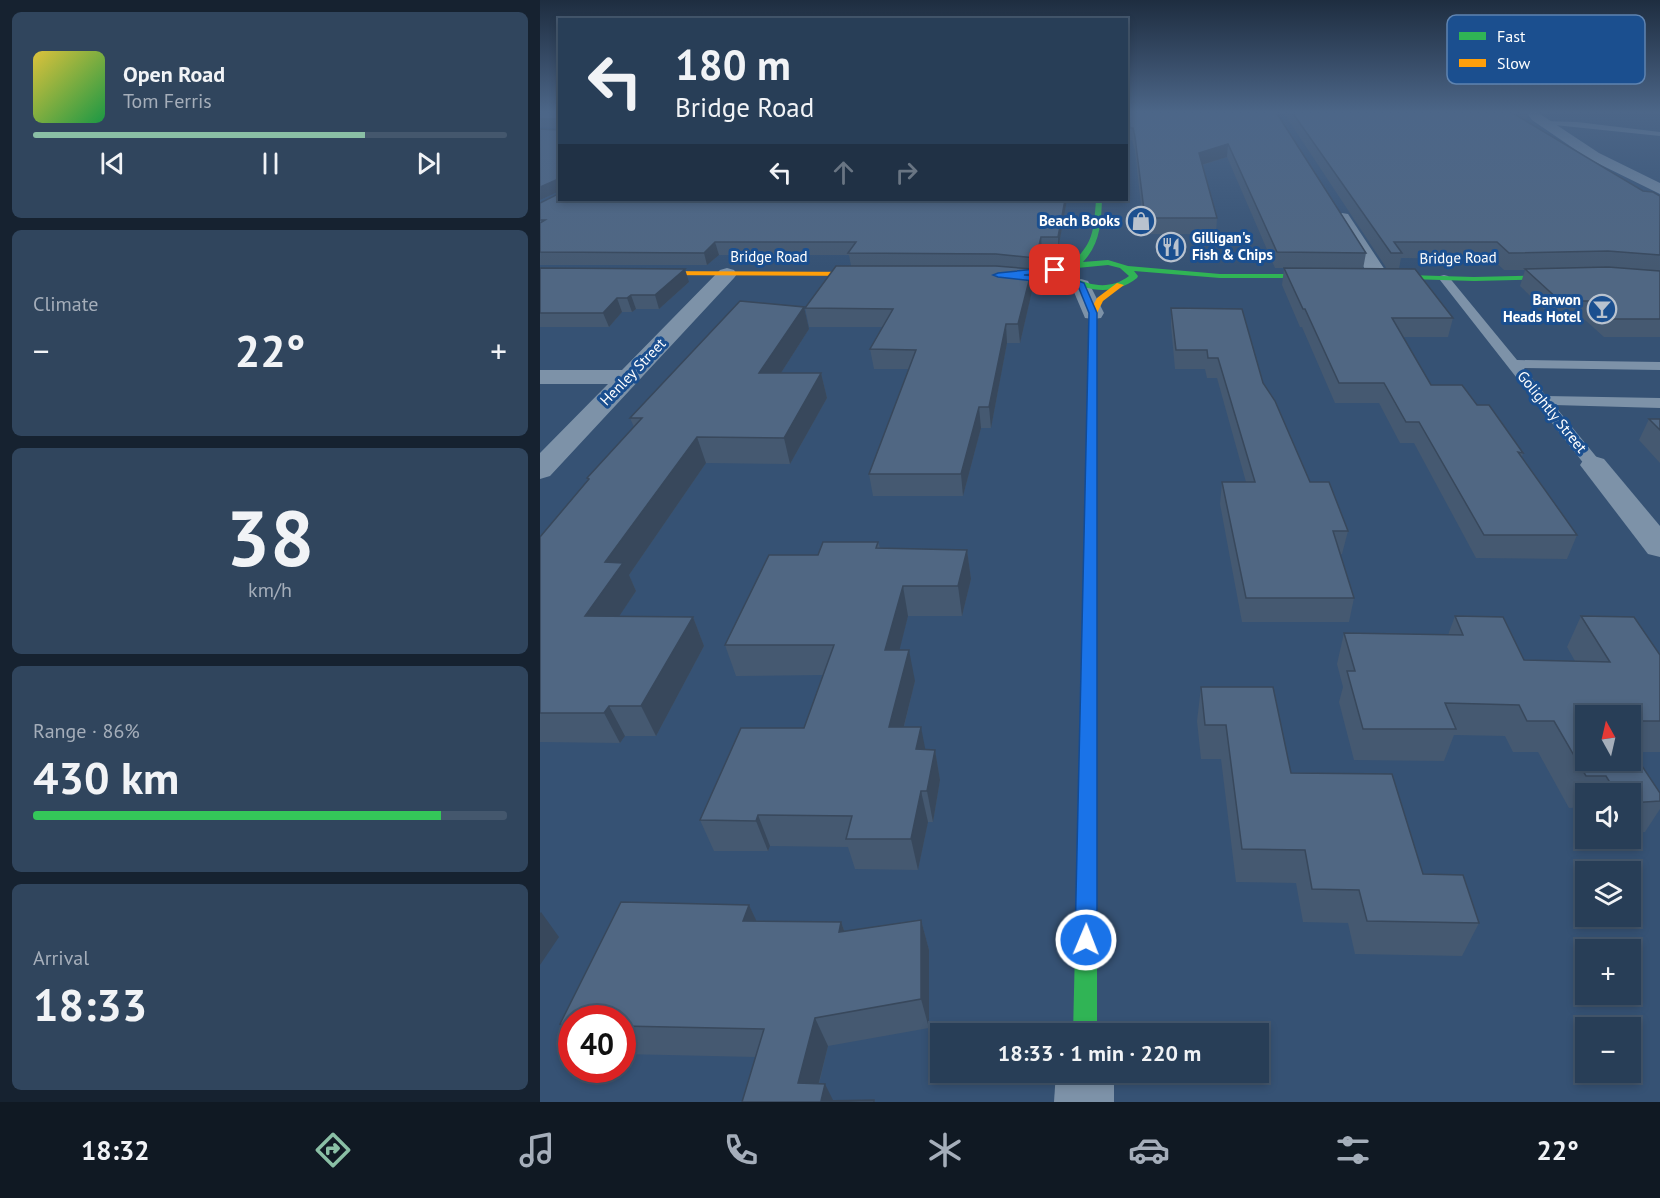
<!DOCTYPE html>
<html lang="en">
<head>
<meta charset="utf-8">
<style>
  body { margin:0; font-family:"PT Sans",sans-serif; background:#30455d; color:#f1f3f6; height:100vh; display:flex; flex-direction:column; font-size:22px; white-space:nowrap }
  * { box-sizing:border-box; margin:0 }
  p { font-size:20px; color:#a5aeba }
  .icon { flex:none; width:33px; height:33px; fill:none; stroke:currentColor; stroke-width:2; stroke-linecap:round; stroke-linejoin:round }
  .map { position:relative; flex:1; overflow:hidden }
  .details { display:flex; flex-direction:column; gap:12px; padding:12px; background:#162230; width:540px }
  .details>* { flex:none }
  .hud { position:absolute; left:18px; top:18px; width:570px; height:183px; border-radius:0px; box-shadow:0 3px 9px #0003,0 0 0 2px #44576d; background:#283e57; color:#f1f3f6; overflow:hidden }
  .needle { width:39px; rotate:352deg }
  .fabs { position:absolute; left:1035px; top:705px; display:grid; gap:12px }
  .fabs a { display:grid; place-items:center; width:66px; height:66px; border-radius:0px; background:#283e57; box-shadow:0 3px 9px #0003,0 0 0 2px #44576d; font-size:30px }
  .speed { position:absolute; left:18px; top:1005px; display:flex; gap:12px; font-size:30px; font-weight:700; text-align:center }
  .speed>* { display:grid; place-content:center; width:78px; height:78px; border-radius:50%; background:#283e57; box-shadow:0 3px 9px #0003,0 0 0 2px #44576d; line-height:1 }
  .speed .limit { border:9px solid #d22; background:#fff; color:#111 }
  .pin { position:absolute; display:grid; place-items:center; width:51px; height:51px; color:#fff; margin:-26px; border-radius:12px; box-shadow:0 3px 9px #0006 }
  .me { position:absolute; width:66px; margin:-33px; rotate:1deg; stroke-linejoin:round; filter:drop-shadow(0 0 4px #0008) }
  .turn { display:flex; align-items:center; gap:21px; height:126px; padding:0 18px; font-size:27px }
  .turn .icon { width:78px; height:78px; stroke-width:2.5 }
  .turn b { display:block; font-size:42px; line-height:51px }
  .lanes { display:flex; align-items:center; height:57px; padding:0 18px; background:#0003; justify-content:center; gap:30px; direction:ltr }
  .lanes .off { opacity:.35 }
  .big { font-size:45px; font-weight:700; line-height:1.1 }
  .details .tile { flex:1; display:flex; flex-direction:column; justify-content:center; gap:9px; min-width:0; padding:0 21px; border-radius:9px; background:#30455d }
  .details .dial { align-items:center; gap:0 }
  .dial b { font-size:78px; line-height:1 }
  .song { display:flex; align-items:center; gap:18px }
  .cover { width:72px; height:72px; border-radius:9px; background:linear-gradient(135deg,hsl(50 70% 55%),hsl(140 70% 35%)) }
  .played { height:6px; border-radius:3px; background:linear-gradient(90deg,#8abfa5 70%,#44576d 70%) }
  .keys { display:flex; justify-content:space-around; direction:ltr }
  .heat { display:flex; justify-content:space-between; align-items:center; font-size:33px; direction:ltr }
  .charge { height:9px; border-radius:4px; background:linear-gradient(90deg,#34c759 86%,#44576d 0) }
  .trip { position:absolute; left:390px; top:1023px; width:339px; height:60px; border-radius:0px; background:#283e57; box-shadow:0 3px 9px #0003,0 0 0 2px #44576d; font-weight:700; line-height:60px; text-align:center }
  .menu { display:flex; height:96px; justify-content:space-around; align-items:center; background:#101923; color:#a5aeba }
  .menu .icon { width:42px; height:42px }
  .menu .active { color:#8abfa5 }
  .menu b { font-size:27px; color:#f1f3f6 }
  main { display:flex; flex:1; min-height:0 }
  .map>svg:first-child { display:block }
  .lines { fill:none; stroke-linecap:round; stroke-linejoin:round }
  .lane { fill:#7d92a8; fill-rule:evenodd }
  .street { fill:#7d92a8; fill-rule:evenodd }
  .fast { fill:#30b455; fill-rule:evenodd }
  .slow { fill:#ff9f0a; fill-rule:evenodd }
  .wall { fill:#455971; fill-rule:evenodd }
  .shaded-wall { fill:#38485c }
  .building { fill:#506783; stroke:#38485c; stroke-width:1.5 }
  .route { fill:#1a73e8; stroke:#114b97; stroke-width:1.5 }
  .labels { text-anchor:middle; stroke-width:6; stroke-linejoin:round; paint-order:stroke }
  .far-poi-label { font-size:15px; font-weight:bold; fill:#fff; stroke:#1b4f8f; text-anchor:end }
  .far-street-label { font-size:15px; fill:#fff; stroke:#1b4f8f }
  .key { fill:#1b4f8f; stroke:#5f84b1; stroke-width:1.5 }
  .key-label { font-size:16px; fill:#fff }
</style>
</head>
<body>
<main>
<section class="details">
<div class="tile">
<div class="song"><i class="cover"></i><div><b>Open Road</b><p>Tom Ferris</p></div></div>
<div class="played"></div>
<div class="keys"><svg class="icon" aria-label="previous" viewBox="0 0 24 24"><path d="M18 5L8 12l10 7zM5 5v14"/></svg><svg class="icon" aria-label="pause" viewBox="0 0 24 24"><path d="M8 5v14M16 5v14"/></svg><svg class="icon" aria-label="next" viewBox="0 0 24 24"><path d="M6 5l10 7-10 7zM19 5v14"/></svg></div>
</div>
<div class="tile"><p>Climate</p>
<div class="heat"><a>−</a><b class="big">22°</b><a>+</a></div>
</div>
<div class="tile dial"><b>38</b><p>km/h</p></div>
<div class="tile"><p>Range · 86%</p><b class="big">430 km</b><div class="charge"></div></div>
<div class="tile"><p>Arrival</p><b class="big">18:33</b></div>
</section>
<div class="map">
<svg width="1120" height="1102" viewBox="0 0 1120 1102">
  <rect width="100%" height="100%" fill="#365274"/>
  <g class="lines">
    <g class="lane">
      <polygon points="1003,121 1037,122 1120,132 1120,136 1005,124"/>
      <polygon points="904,275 908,276 977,360 1120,362 1120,370 984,368 1006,396 1120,398 1120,408 1014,405 1063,465 1060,469 1048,469 900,280 900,276"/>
    </g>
    <g class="street">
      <polygon points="986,112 997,112 1059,153 1120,183 1120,194 1049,159 992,120"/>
      <polygon points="802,213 808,214 849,276 846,280 832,280 829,276 794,218"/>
      <polygon points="187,268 194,270 197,274 194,278 10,476 0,479 0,453 68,384 0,384 0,370 82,370 180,270"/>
      <polygon points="541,279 548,281 564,313 561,318 553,319 545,318 531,285 534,281"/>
      <polygon points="1054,456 1064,459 1120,526 1120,557 1108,554 1040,465 1044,459"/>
      <polygon points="516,1072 574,1072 574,1102 514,1102"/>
    </g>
    <g class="fast">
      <path d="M 556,200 L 562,200 C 561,224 560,244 543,262 L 568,260 L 588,266 L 680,274 L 788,274 L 792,276 L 788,278 L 680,278 L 594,271 L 598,276 L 597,278 C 575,295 550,292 526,280 L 525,271 C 552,243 553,240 556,200 ZM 568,265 L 580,268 L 589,276 C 572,289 552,287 533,277 L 533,272 L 537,268 Z"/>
      <polygon points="834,274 934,277 1062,274 1120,278 1120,282 1062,278 934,281 837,278 834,278"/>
      <polygon points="551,521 557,525 557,1034 533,1034 545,525"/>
    </g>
    <g class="slow">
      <polygon points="103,271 333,272 337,274 333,276 100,275 99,273"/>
      <polygon points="445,273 533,280 537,282 533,284 448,277 444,275"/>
      <polygon points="577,283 584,285 563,301 557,313 557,525 551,529 545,525 549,313 557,298"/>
    </g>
  </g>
  <g class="wall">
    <polygon points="0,112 20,112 20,191 0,200 0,129 18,130 18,128 0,127"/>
    <polygon points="588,112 736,112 826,253 823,269 847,269 743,112 989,112 987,119 982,119 1103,191 1120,196 1120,337 1064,337 1045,320 1014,319 980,286 985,270 964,270 952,259 861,258 859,269 913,318 908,337 863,337 891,385 937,405 983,453 982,457 1037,535 1027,559 936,558 874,443 860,443 839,403 795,403 762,327 760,327 742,285 744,268 735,268 687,157 663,165 677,218 676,234 604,234 595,150 592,140 590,140"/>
    <polygon points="527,200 518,250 502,250 497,271 492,270 493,287 480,343 467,343 451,428 441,428 423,496 333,496 329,474 369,369 334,369 330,349 343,327 269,327 265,308 311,266 309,255 179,255 167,265 0,265 0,203"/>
    <polygon points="0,268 149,282 119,309 96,309 92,312 82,312 69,327 0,327"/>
    <polygon points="264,307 269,329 241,373 281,373 287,398 250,464 166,463 89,575 96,591 79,616 153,617 164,646 116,736 85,736 80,743 0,742 0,537 48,480 47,478 94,427 90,418"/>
    <polygon points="631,308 723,383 770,482 808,531 802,554 800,554 814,598 809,622 702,622 680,504 682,482 706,482 677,378 667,378 665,369 635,369 631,326"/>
    <polygon points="1109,419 1120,419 1120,463 1099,440"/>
    <polygon points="338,542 340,548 427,550 431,579 422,616 368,616 359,650 375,681 364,727 385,749 395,750 400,780 393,822 388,822 378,870 315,869 308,847 230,846 228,851 174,851 160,820 264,728 283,675 196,676 185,645 278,555"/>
    <path d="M 915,616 L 984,660 L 1035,661 L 1027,647 L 1041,616 L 1120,655 L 1120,752 L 1093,752 L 1120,793 L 1120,809 L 1105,832 L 1090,833 L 1090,794 L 1046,794 L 1046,807 L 1029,808 L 998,752 L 973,752 L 965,736 L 914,735 L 904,761 L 814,760 L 799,702 L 803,687 L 797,664 L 804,633 L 908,635 ZM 1046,716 L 1090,716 L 1090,760 Z"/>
    <polygon points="661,687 751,773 883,874 939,923 922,956 815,954 808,923 763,922 756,883 696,882 681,759 661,759 657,721"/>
    <polygon points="209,905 216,921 301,922 305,932 381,920 389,950 389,1028 288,1046 279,1084 293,1101 334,1100 335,1102 202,1102 216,1057 82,1054 82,1018 32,1018 32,1038 20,1024"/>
  </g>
  <g class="shaded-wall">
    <polygon points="688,144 687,157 658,166 659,153"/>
    <polygon points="16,180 20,191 0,200 0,187"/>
    <polygon points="525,200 527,200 518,250 518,237"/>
    <polygon points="501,237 502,250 497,271 496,258"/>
    <polygon points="175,242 179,255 167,265 164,253"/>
    <polygon points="145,269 149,282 119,309 115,295"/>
    <polygon points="492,269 493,287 480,343 478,324"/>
    <polygon points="91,295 96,309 92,312 87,298"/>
    <polygon points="77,298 82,312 69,327 63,313"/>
    <polygon points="264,307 269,329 225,398 219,373"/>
    <polygon points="466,324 467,343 451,428 449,407"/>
    <polygon points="281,373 287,398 250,464 244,438"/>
    <polygon points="439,407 441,428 423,496 421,474"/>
    <polygon points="157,437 166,463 89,575 96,591 60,645 45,616 65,562"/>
    <polygon points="427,550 431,579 422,616 418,586"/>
    <polygon points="363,586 368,616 352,680 345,650"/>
    <polygon points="153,617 164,646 116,736 101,706"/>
    <polygon points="369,650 375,681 356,758 349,727"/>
    <polygon points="69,706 85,736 80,743 64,713"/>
    <polygon points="381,727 387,758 376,749"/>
    <polygon points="395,750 400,780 393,822 387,791"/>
    <polygon points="381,791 388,822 378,870 371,839"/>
    <polygon points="218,815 230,846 228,851 216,821"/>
    <polygon points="209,905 223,935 203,921"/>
    <polygon points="1,912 19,937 0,965 0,913"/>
    <polygon points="381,920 389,950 389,1028 381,999"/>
    <polygon points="301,922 312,952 299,932"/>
    <polygon points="275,1018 288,1046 274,1102 258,1083"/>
    <polygon points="285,1084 294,1102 281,1101"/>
  </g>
  <g class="building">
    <polygon points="0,112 20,112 20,185 18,185 16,180 0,187 0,129 18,130 18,119 0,119"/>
    <polygon points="589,112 736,112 826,253 737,252 688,144 659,153 677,218 605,218 595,137 593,128 590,128"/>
    <polygon points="752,112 971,112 1103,191 1113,192 1120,196 1120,255 1068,251 969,253 957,242 854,242 862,253 851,253"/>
    <polygon points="18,194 20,194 20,200 525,200 518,237 501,237 496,258 456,254 308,253 316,242 175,242 164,253 0,252 0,223 5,220 0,220 0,203"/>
    <polygon points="296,266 456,266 492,269 478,324 466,324 449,407 439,407 421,474 329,474 376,350 330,349 353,309 265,308"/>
    <polygon points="1068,267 1120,271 1120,319 1072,319 1051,301 1020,301 985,269"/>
    <polygon points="0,268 145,269 115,295 91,295 87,298 77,298 63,313 0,313"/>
    <polygon points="744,268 875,269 913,318 852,318 891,385 922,385 937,405 949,405 983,453 978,452 1037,535 944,535 879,422 866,422 844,383 799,383 765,309 763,309"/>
    <polygon points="200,301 264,307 219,373 281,373 244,438 157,437 65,562 83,563 45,616 153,617 101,706 69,706 64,713 0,713 0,537 49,479 47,478 102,418 90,418"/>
    <polygon points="631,308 702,309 723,383 735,401 770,482 789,482 808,531 793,531 814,598 706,598 682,482 715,482 678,358 668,358 667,350 636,350"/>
    <polygon points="1109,419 1120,419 1120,430"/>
    <polygon points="283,542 338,542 336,548 427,550 418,586 363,586 345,650 369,650 349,727 381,727 376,749 395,750 387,791 381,791 371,839 306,839 312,816 218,815 216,821 160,820 201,728 264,728 294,645 185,645 229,555 278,555"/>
    <polygon points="915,616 963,617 984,660 1070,662 1041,616 1094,617 1120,655 1120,721 1090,721 1090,716 1046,716 1046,760 1090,760 1090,748 1120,793 1120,801 1090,803 1090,794 1077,794 1066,776 1046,776 1014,721 987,721 979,705 905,703 916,729 823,729 807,671 815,671 804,633 923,635"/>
    <polygon points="661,687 733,687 751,773 852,774 883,874 923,875 939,923 827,921 819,890 772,889 765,850 702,849 686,725 665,725"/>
    <polygon points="81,902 209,905 203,921 301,922 299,932 381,920 381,999 275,1018 258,1083 285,1084 281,1101 334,1100 334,1102 202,1102 224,1029 82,1026 82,1018 32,1018 32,1025 20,1024"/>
  </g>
  <linearGradient id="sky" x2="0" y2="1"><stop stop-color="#1e2d40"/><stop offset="0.42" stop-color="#4c6688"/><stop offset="1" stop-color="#4c6688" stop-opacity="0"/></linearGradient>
  <rect width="1120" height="267" fill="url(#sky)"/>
  <polygon class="route" points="515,267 519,270 518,271 484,275 533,279 544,283 557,313 557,940 554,948 546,951 538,948 535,940 549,313 538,286 458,277 453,275 458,273"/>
  <defs>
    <g id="shop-ring" transform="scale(1.5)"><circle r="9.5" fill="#1b4f8f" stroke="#b9c2ce" stroke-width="1.5"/><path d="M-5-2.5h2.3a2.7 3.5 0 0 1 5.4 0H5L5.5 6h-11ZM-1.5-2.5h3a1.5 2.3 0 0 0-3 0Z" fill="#b9c2ce"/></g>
    <g id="restaurant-ring" transform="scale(1.5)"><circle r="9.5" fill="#1b4f8f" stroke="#b9c2ce" stroke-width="1.5"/><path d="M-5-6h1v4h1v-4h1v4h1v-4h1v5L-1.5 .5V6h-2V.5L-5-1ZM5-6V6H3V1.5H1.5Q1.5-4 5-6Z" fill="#b9c2ce"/></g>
    <g id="bar-ring" transform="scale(1.5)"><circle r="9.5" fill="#1b4f8f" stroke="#b9c2ce" stroke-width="1.5"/><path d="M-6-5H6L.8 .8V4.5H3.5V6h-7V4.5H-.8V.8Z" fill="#b9c2ce"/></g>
  </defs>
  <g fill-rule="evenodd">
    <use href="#shop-ring" x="601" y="221"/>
    <use href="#restaurant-ring" x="631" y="247"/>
    <use href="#bar-ring" x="1062" y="309"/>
  </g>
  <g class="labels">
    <g class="far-poi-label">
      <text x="580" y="226">Beach Books</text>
      <text x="652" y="243" text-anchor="start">Gilligan's<tspan x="652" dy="17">Fish &amp; Chips</tspan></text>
      <text x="1041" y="305">Barwon<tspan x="1041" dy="17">Heads Hotel</tspan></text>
    </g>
    <g class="far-street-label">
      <text x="229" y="262">Bridge Road</text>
      <text transform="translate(918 258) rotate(-1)" y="5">Bridge Road</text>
      <text transform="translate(93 372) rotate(-46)" y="5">Henley Street</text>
      <text transform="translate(1012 412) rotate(51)" y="5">Golightly Street</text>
    </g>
  </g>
  <rect x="907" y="15" width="198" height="69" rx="9" class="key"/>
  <rect x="919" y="32" width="27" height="8" fill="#30b455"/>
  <rect x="919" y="59" width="27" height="8" fill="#ff9f0a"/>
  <g class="key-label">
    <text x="957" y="42">Fast</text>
    <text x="957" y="69">Slow</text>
  </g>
</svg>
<div class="fabs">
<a><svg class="needle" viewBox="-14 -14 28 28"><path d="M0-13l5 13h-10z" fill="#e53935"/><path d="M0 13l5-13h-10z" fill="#a5aeba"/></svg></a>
<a><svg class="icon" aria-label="sound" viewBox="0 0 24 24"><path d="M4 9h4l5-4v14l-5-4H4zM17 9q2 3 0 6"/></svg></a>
<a><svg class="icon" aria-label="layers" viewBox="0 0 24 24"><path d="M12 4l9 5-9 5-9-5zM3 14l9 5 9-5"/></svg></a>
<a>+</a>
<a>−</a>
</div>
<div class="speed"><div class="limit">40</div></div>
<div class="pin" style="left:515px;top:270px;background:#d93025"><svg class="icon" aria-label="arrive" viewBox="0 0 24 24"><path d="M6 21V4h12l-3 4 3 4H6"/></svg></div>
<svg class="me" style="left:546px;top:940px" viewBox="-20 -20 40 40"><circle r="17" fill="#1a73e8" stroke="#fff" stroke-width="3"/><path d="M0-11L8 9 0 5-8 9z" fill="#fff"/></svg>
<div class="trip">18:33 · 1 min · 220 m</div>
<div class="hud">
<div class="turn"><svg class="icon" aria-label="left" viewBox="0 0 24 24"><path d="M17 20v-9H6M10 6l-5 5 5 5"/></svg><div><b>180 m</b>Bridge Road</div></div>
<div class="lanes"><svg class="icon" aria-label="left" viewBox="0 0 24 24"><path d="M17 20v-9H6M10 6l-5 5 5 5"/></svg><svg class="icon off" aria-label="ahead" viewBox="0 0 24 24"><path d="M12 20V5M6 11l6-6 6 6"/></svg><svg class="icon off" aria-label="right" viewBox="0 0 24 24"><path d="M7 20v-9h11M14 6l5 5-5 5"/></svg></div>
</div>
</div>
</main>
<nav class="menu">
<b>18:32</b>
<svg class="icon active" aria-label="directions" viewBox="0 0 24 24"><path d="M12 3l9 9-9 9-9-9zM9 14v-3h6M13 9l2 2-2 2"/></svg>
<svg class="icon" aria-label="music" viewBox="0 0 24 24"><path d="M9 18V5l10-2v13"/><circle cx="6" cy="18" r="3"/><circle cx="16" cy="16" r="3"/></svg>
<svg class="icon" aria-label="phone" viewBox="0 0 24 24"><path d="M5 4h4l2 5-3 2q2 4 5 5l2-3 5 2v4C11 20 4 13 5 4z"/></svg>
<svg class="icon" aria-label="climate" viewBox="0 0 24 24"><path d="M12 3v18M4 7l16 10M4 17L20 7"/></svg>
<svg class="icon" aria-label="car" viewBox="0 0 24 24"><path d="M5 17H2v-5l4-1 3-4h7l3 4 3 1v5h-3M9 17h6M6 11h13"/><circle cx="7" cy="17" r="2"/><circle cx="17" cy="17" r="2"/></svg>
<svg class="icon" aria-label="filters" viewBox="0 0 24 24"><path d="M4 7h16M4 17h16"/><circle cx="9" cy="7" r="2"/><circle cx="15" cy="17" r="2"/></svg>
<b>22°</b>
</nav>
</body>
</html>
